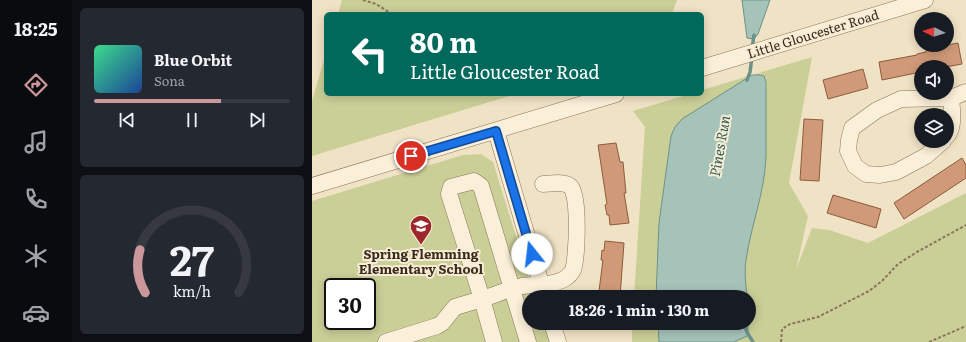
<!DOCTYPE html>
<html lang="en">
<head>
<meta charset="utf-8">
<style>
  body { margin:0; font-family:Literata,serif; background:#242831; color:#f1f3f6; height:100vh; display:flex; flex-direction:column; font-size:15px; white-space:nowrap }
  * { box-sizing:border-box; margin:0 }
  p { font-size:13px; color:#9ea1a6 }
  .icon { flex:none; width:22px; height:22px; fill:none; stroke:currentColor; stroke-width:2; stroke-linecap:round; stroke-linejoin:round }
  .map { position:relative; flex:1; overflow:hidden }
  .details { display:flex; flex-direction:column; gap:8px; padding:8px; background:#0d0f14; width:240px }
  .details>* { flex:none }
  .hud { position:absolute; left:12px; top:12px; width:380px; height:84px; border-radius:6px; box-shadow:0 2px 10px #0003; background:#00695c; color:#fff; overflow:hidden }
  .needle { width:26px; rotate:275deg }
  .fabs { position:absolute; left:602px; top:12px; display:grid; gap:8px }
  .fabs a { display:grid; place-items:center; width:40px; height:40px; border-radius:50%; background:#171b24; box-shadow:0 2px 10px #0003; font-size:20px }
  .speed { position:absolute; left:12px; top:278px; display:flex; gap:8px; font-size:20px; font-weight:700; text-align:center }
  .speed>* { display:grid; place-content:center; width:52px; height:52px; border-radius:50%; background:#171b24; box-shadow:0 2px 10px #0003; line-height:1 }
  .speed .limit { border:2px solid #111; border-radius:6px; background:#fff; color:#111 }
  .pin { position:absolute; display:grid; place-items:center; width:34px; height:34px; color:#fff; margin:-17px; border:2px solid #fff; border-radius:50%; box-shadow:0 1px 4px #0007 }
  .me { position:absolute; width:44px; margin:-22px; rotate:344deg; stroke-linejoin:round; filter:drop-shadow(0 0 3px #0008) }
  .turn { display:flex; align-items:center; gap:14px; height:84px; padding:0 20px; font-size:18px }
  .turn .icon { width:52px; height:52px; stroke-width:2.5 }
  .turn b { display:block; font-size:28px; line-height:34px }
  .details .tile { flex:1; display:flex; flex-direction:column; justify-content:center; gap:6px; min-width:0; padding:0 14px; border-radius:6px; background:#242831 }
  .details .dial { align-items:center; gap:0 }
  .dial svg { height:104px; overflow:visible; fill:none; stroke:#363941; stroke-width:7; stroke-linecap:round; text-anchor:middle }
  .dial text { fill:#f1f3f6; stroke:none }
  .song { display:flex; align-items:center; gap:12px }
  .cover { width:48px; height:48px; border-radius:6px; background:linear-gradient(135deg,hsl(150 70% 55%),hsl(220 70% 35%)) }
  .played { height:4px; border-radius:2px; background:linear-gradient(90deg,#cb979b 65%,#363941 65%) }
  .keys { display:flex; justify-content:space-around; direction:ltr }
  .trip { position:absolute; left:210px; top:290px; width:234px; height:40px; border-radius:20px; background:#171b24; box-shadow:0 2px 10px #0003; font-weight:700; line-height:40px; text-align:center }
  main { display:flex; flex:1; min-height:0 }
  .tabs { display:flex; flex-direction:column; width:72px; justify-content:space-around; align-items:center; background:#090b0e; color:#9ea1a6 }
  .tabs .icon { width:28px; height:28px }
  .tabs .on { color:#cb979b }
  .tabs b { font-size:18px; color:#f1f3f6 }
  .map>svg:first-child { display:block }
  .green { fill:#cacf97; fill-rule:evenodd }
  .water { fill:#a6c3ba; stroke:#6c9287 }
  .lines { fill:none; stroke-linecap:round; stroke-linejoin:round }
  .stream { stroke:#6c9287; stroke-width:3.5 }
  .building { fill:#d09a78; stroke:#8c5b3e }
  .minor-casing { stroke:#8c7359; stroke-width:17 }
  .path { stroke:#8c7359; stroke-width:2; stroke-dasharray:3 2; stroke-linecap:butt }
  .minor { stroke:#faefd8; stroke-width:16 }
  .route-casing { stroke:#114b97; stroke-width:10 }
  .route { stroke:#1a73e8; stroke-width:7 }
  .labels { text-anchor:middle; stroke-width:4; stroke-linejoin:round; paint-order:stroke }
  .street-label { font-size:13px; fill:#3b2b1e; stroke:#f7ecd4 }
  .poi-label { font-size:13px; font-weight:bold; fill:#3b2b1e; stroke:#f7ecd4 }
  .water-label { font-size:14px; font-style:italic; fill:#2d5b57; stroke:#f7ecd4 }
</style>
</head>
<body>
<main>
<nav class="tabs">
<b>18:25</b>
<svg class="icon on" aria-label="directions" viewBox="0 0 24 24"><path d="M12 3l9 9-9 9-9-9zM9 14v-3h6M13 9l2 2-2 2"/></svg>
<svg class="icon" aria-label="music" viewBox="0 0 24 24"><path d="M9 18V5l10-2v13"/><circle cx="6" cy="18" r="3"/><circle cx="16" cy="16" r="3"/></svg>
<svg class="icon" aria-label="phone" viewBox="0 0 24 24"><path d="M5 4h4l2 5-3 2q2 4 5 5l2-3 5 2v4C11 20 4 13 5 4z"/></svg>
<svg class="icon" aria-label="climate" viewBox="0 0 24 24"><path d="M12 3v18M4 7l16 10M4 17L20 7"/></svg>
<svg class="icon" aria-label="car" viewBox="0 0 24 24"><path d="M5 17H2v-5l4-1 3-4h7l3 4 3 1v5h-3M9 17h6M6 11h13"/><circle cx="7" cy="17" r="2"/><circle cx="17" cy="17" r="2"/></svg>
</nav>
<section class="details">
<div class="tile">
<div class="song"><i class="cover"></i><div><b>Blue Orbit</b><p>Sona</p></div></div>
<div class="played"></div>
<div class="keys"><svg class="icon" aria-label="previous" viewBox="0 0 24 24"><path d="M18 5L8 12l10 7zM5 5v14"/></svg><svg class="icon" aria-label="pause" viewBox="0 0 24 24"><path d="M8 5v14M16 5v14"/></svg><svg class="icon" aria-label="next" viewBox="0 0 24 24"><path d="M6 5l10 7-10 7zM19 5v14"/></svg></div>
</div>
<div class="tile dial"><svg viewBox="0 0 100 80">
<path d="M14 69A42 42 0 1 1 86 69"/>
<path d="M14 69A42 42 0 0 1 10 36" stroke="#cb979b"/>
<text x="50" y="56" font-size="32" font-weight="700">27</text>
<text x="50" y="72" font-size="11">km/h</text>
</svg></div>
</section>
<div class="map">
<svg width="654" height="342" viewBox="0 0 654 342">
  <rect width="100%" height="100%" fill="#f0e2c4"/>
  <g class="green">
    <polygon points="30,0 365,0 360,14 26,14"/>
    <polygon points="14,53 14,94 204,94 0,156 0,101"/>
    <polygon points="500,57 477,183 496,216 484,270 500,228 517,230 556,243 654,193 654,342 320,342 320,323 437,323 437,297 322,297 333,127 321,111 378,94 390,94 390,90"/>
    <path d="M 169,154 L 181,162 L 223,297 L 217,297 L 217,323 L 232,323 L 238,342 L 0,342 L 0,201 L 151,155 ZM 21,287 L 55,287 L 55,321 L 21,321 Z"/>
  </g>
  <g class="water">
    <polygon points="430,0 458,0 446,34 442,39 435,38"/>
    <path d="M 440,75 L 447,75 L 452,76 L 454,82 L 454,156 C 453,192 439,225 434,260 C 432,272 434,285 435,297 L 344,297 L 347,223 L 359,136 L 363,127 L 370,119 Z"/>
    <polygon points="437,321 435,336 422,342 347,342 346,323 437,323"/>
  </g>
  <g class="lines">
    <g class="stream">
      <polyline points="440,49 442,35"/>
      <polyline points="435,80 438,72 440,57"/>
      <polyline points="431,323 436,334 441,342"/>
    </g>
  </g>
  <g class="building">
    <polygon points="646,43 650,64 634,67 609,67 609,72 570,80 567,62 605,55 605,54 614,52 614,49"/>
    <polygon points="551,69 556,88 516,99 511,80"/>
    <polygon points="492,119 511,120 507,181 488,180"/>
    <polygon points="304,143 308,162 311,162 314,193 312,193 317,223 298,225 297,215 295,215 293,205 295,204 286,145"/>
    <polygon points="650,158 654,165 654,178 592,219 582,203"/>
    <polygon points="521,195 569,209 564,228 515,213"/>
    <polygon points="293,241 312,243 308,297 289,297 289,291 287,291 291,260 289,260 290,250 292,251"/>
  </g>
  <g class="lines">
    <g class="minor-casing">
      <g id="minor">
        <polyline points="390,68 613,0"/>
        <polyline points="184,131 233,297"/>
        <path d="M 635,136 C 643,126 640,110 639,98"/>
        <polyline points="631,141 614,156 584,172 568,175 554,174 543,166 536,151 537,140 540,128 565,110 589,99 639,98 654,92"/>
        <polyline points="0,186 304,94"/>
        <polyline points="240,323 246,342"/>
        <polyline points="74,342 125,326 130,323 143,307 170,299 137,194 139,187 162,181 169,186 216,342"/>
        <path d="M 182,342 L 170,299 C 183,295 197,289 210,286 C 224,284 244,286 255,277 C 258,275 259,273 261,270 C 265,258 268,193 258,186 C 251,181 239,184 231,184"/>
      </g>
    </g>
    <g class="path">
      <polyline points="51,0 64,4 80,14"/>
      <polyline points="469,342 470,329 478,324 506,317 557,291 570,281 586,264 605,252 654,225"/>
      <polyline points="617,342 654,326"/>
    </g>
    <use href="#minor" class="minor"/>
  </g>
  <g class="lines">
    <g class="route-casing">
      <polyline id="route" points="99,156 184,131 220,254"/>
    </g>
    <use href="#route" class="route"/>
  </g>
  <defs>
    <g id="school-pin" transform="scale(1.15)"><path d="M0 17L-7.5 6A9.5 9.5 0 1 1 7.5 6Z" fill="#9d272b" stroke="#f7ecd4"/><path d="M0-5L7-2L0 1L-7-2ZM-4 1L0 2.5L4 1V4Q0 6-4 4Z" fill="#fff"/></g>
  </defs>
  <g fill-rule="evenodd">
    <use href="#school-pin" x="109" y="226"/>
  </g>
  <g class="labels">
    <g class="street-label">
      <text transform="translate(501 34) rotate(-17)" y="5">Little Gloucester Road</text>
    </g>
    <g class="poi-label">
      <text x="109" y="259">Spring Flemming<tspan x="109" dy="15">Elementary School</tspan></text>
    </g>
    <g class="water-label">
      <text transform="translate(408 146) rotate(-80)" y="5">Pines Run</text>
    </g>
  </g>
</svg>
<div class="fabs">
<a><svg class="needle" viewBox="-14 -14 28 28"><path d="M0-13l5 13h-10z" fill="#e53935"/><path d="M0 13l5-13h-10z" fill="#9ea1a6"/></svg></a>
<a><svg class="icon" aria-label="sound" viewBox="0 0 24 24"><path d="M4 9h4l5-4v14l-5-4H4zM17 9q2 3 0 6"/></svg></a>
<a><svg class="icon" aria-label="layers" viewBox="0 0 24 24"><path d="M12 4l9 5-9 5-9-5zM3 14l9 5 9-5"/></svg></a>
</div>
<div class="speed"><div class="limit">30</div></div>
<div class="pin" style="left:99px;top:156px;background:#d93025"><svg class="icon" aria-label="arrive" viewBox="0 0 24 24"><path d="M6 21V4h12l-3 4 3 4H6"/></svg></div>
<svg class="me" style="left:220px;top:254px" viewBox="-20 -20 40 40"><circle r="19" fill="#fff"/><path d="M0-13L10 11 0 6-10 11z" fill="#1a73e8"/></svg>
<div class="trip">18:26 · 1 min · 130 m</div>
<div class="hud">
<div class="turn"><svg class="icon" aria-label="left" viewBox="0 0 24 24"><path d="M17 20v-9H6M10 6l-5 5 5 5"/></svg><div><b>80 m</b>Little Gloucester Road</div></div>
</div>
</div>
</main>
</body>
</html>
